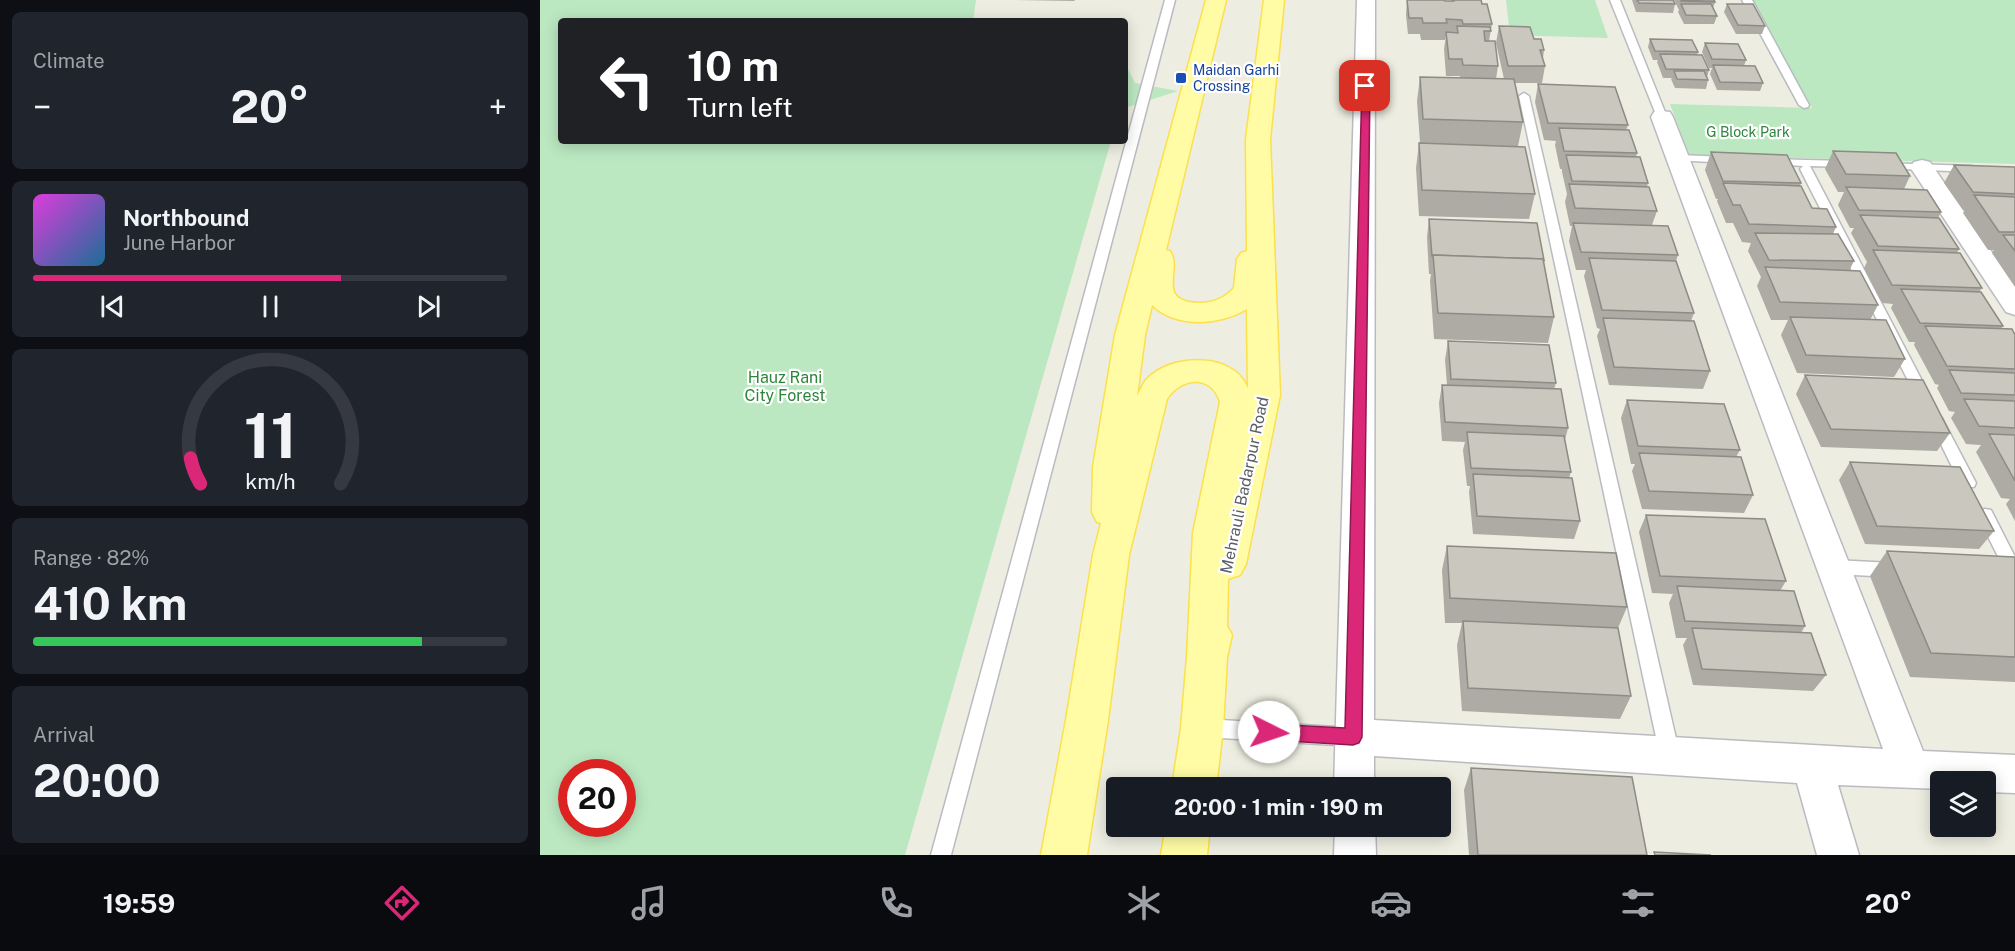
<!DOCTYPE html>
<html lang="en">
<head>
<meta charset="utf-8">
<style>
  body { margin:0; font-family:"Public Sans",sans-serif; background:#20242c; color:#f1f3f6; height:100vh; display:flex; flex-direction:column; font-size:22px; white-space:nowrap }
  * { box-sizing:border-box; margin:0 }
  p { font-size:20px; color:#9ea1a6 }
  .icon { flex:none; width:33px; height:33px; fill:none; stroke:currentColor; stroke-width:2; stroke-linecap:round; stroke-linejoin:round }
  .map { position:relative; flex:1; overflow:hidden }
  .details { display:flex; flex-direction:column; gap:12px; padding:12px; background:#0d0f14; width:540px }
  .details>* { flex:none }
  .guide { position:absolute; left:18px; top:18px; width:570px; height:126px; border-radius:6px; box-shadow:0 3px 15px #0003; background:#202124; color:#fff; overflow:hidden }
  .tools { position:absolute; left:1390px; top:771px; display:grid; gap:12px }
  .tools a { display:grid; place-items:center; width:66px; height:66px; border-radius:6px; background:#171b24; box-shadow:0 3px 15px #0003; font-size:30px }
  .speed { position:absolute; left:18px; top:759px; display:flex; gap:12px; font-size:30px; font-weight:700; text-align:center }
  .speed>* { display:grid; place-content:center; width:78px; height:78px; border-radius:50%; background:#171b24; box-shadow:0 3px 15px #0003; line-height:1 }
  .speed .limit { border:9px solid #d22; background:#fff; color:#111 }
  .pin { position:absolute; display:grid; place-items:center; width:51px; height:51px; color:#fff; margin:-26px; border-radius:12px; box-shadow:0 3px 9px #0006 }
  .me { position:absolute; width:66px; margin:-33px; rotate:94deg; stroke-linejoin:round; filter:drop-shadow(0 0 4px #0008) }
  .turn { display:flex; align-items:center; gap:21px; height:126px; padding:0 30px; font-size:27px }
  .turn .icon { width:78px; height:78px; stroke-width:2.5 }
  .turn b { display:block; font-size:42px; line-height:51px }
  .big { font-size:45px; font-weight:700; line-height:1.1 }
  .details .tile { flex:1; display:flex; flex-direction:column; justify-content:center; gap:9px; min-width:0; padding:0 21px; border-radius:9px; background:#20242c }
  .details .dial { align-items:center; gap:0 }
  .dial svg { height:156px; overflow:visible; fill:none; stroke:#363941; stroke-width:7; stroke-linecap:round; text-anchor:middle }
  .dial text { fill:#f1f3f6; stroke:none }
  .song { display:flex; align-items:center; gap:18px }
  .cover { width:72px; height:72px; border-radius:9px; background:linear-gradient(135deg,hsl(300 70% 55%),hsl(200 70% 35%)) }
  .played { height:6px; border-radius:3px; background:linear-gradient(90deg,#db2777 65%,#363941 65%) }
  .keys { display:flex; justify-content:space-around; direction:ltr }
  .heat { display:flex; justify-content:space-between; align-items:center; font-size:33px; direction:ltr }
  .charge { height:9px; border-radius:4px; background:linear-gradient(90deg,#34c759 82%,#363941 0) }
  .trip { position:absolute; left:566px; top:777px; width:345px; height:60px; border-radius:6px; background:#171b24; box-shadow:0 3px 15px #0003; font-weight:700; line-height:60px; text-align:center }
  .menu { display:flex; height:96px; justify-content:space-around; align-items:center; background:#090b0e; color:#9ea1a6 }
  .menu .icon { width:42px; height:42px }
  .menu .selected { color:#db2777 }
  .menu b { font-size:27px; color:#f1f3f6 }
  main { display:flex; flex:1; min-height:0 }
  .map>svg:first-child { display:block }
  .green { fill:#bbe8c1; fill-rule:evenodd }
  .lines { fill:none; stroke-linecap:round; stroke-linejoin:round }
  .service-casing { stroke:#b9bbc1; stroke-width:3 }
  .minor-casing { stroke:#b9bbc1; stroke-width:3 }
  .primary-casing { stroke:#fce04c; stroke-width:3 }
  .service { fill:#fff; fill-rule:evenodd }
  .minor { fill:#fff; fill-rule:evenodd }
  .primary { fill:#fffca5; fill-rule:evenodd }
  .wall { fill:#adaba3 }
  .building { fill:#c9c7be; stroke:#8d8b85; stroke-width:1.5 }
  .route { fill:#db2777; stroke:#8e194d; stroke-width:1.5 }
  .transit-dot { fill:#1a4fb4; stroke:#fff; stroke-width:2 }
  .labels { text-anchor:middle; stroke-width:4.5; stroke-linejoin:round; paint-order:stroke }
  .far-transit-label { font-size:14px; fill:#164399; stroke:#fff; text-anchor:start }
  .far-park-label { font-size:14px; fill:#2e863d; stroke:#fff }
  .park-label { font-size:16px; fill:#2e863d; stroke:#fff }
  .street-label { font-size:16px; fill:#5a5d63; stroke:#fff }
</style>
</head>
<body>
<main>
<section class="details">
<div class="tile"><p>Climate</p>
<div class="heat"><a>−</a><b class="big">20°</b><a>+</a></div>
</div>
<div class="tile">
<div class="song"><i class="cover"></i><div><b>Northbound</b><p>June Harbor</p></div></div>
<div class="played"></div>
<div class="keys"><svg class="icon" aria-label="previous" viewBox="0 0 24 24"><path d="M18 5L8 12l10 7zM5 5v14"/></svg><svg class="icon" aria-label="pause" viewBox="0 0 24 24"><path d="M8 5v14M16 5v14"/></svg><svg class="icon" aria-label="next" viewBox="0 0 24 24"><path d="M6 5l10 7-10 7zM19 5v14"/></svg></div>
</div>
<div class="tile dial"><svg viewBox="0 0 100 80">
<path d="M14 69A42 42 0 1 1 86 69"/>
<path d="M14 69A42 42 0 0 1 9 56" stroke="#db2777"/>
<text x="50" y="56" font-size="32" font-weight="700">11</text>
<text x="50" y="72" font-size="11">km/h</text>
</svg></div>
<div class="tile"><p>Range · 82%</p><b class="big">410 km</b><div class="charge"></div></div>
<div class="tile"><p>Arrival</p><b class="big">20:00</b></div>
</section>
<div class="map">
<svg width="1475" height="855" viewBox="0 0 1475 855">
  <rect width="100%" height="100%" fill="#eeede1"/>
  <g class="green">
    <path d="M 0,0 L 436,0 L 433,21 L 21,21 L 21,141 L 571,141 L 365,855 L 0,855 ZM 32,772 L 82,772 L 82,824 L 32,824 Z"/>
    <polygon points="966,0 1055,0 1068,38 970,35"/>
    <polygon points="1211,0 1475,0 1475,164 1149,155 1130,104 1272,108"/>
    <polygon points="585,63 595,83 638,91 585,108"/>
  </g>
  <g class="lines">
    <g class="service-casing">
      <g id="service">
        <polygon points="625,0 635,0 411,855 391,855"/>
        <polygon points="1070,0 1080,0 1127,117 1126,119 1118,119 1117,117"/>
        <polygon points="1202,0 1212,0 1269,105 1268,107 1264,108 1259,105"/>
        <polygon points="984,93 989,96 1140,756 1137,762 1130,765 1123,762 1120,756 979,96"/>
        <polygon points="1138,155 1189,157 1195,160 1189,163 1134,160 1132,158"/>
        <polygon points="1231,159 1306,161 1312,164 1306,167 1270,166 1391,398 1389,402 1384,403 1377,398 1260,169 1263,166 1227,164 1225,162"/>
        <polygon points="1345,163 1432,166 1438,169 1432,172 1341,168 1341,164"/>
        <polygon points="1397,417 1402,418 1404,422 1436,483 1434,487 1422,487 1420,483 1390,422 1392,418"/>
        <polygon points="1445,509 1451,510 1475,557 1475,580 1469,578 1437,515 1439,510"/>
        <polygon points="1294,560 1353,563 1359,565 1361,570 1359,575 1353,577 1294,574 1288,572 1286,567 1288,562"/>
        <polygon points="664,719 813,728 820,731 823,737 820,743 813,746 664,737 657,734 654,728 657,722"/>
      </g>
    </g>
    <g class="minor-casing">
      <g id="minor">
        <polygon points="817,0 835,0 834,720 1343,749 1111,117 1114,112 1122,111 1130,112 1133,117 1383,751 1475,755 1475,793 1446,792 1446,782 1401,782 1401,789 1298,785 1319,855 1277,855 1257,783 834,756 834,788 794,788"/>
        <polygon points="1382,160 1390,162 1475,286 1475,315 1466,312 1370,167 1374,162"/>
        <polygon points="795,826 835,826 836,855 794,855"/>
      </g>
    </g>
    <g class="primary-casing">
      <g id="primary">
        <path d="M 666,0 L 686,0 L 626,250 L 630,251 C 643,270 614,302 660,303 C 673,303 685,298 694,288 L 697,259 L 701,253 L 707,251 L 706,139 L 724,0 L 744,0 L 730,139 L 740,395 L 706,564 L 700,575 L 688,579 L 687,626 L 692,635 L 687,657 L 683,728 L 676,788 L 632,788 L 641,728 L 647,657 L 653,533 L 680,402 C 672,374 641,377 627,399 L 589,555 L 568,720 L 547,855 L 501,855 L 526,720 L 553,555 L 561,523 L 557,522 L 552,512 L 553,467 L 575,335 ZM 612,305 C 637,329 680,325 707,309 L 708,388 C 704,381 700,374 693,370 C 670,354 626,358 606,380 C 603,384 600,391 597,396 L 605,335 Z"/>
        <polygon points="626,826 670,826 667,855 621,855"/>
      </g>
    </g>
    <use href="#service" class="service"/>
    <use href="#minor" class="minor"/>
    <use href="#primary" class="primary"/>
  </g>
  <g class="wall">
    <polygon points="473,0 535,0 534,1"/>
    <polygon points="867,0 905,1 911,1 911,0 941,0 952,24 949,41 958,66 956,79 964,79 956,43 959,26 994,39 1004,50 1003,58 1005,66 1002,83 975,83 983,122 978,146 995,194 989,219 879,216 876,168 879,143 880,143 877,101 880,77 920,78 920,76 906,76 904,49 906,36 905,40 881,40 880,34 868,34 866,15"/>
    <polygon points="1092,0 1133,0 1135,4 1133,13 1096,12"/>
    <polygon points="1134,0 1174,0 1175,2 1173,8 1177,16 1174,24 1144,24 1138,12 1139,10"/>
    <polygon points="1187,4 1225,26 1222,34 1196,34 1184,12"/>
    <polygon points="1110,39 1158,52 1157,55 1169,70 1167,77 1168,80 1166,89 1135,88 1131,79 1132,78 1123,78 1117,62 1118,60 1113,60 1108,47"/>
    <polygon points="1165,43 1206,60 1204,66 1223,83 1220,91 1177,90 1170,74 1172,68 1169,68 1162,52"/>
    <polygon points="998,84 1088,125 1086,130 1097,153 1096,157 1108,183 1107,187 1117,211 1112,225 1138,255 1136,261 1154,313 1151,321 1170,371 1163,389 1069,385 1057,336 1060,329 1057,328 1044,276 1046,270 1036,270 1029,241 1032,226 1030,226 1025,202 1027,194 1022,172 1022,169 1020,169 1015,145 1016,141 1004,140 995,102"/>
    <polygon points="1293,151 1370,176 1364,189 1401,212 1398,218 1419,249 1417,253 1442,288 1439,292 1463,326 1461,329 1475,335 1475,521 1466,504 1470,499 1461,498 1436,452 1441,445 1426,444 1411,418 1415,412 1409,411 1397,388 1399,385 1395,384 1374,345 1375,342 1369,342 1351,308 1353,304 1342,303 1324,268 1327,262 1311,233 1314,228 1310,228 1298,205 1304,192 1298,192 1285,169"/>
    <polygon points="1171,152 1261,183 1260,186 1272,208 1296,227 1293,234 1314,261 1309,271 1338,305 1330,320 1365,359 1354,377 1257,373 1241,335 1248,320 1231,320 1217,286 1221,277 1208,251 1211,243 1202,242 1193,223 1186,223 1177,201 1178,199 1176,199 1165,170"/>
    <polygon points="1414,165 1475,167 1475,287 1452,253 1454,250 1448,250 1423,213 1425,210 1423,210 1404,183"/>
    <polygon points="889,219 1004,260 1004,263 1014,317 1008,343 894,339 890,281 891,274 889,274 887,237"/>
    <polygon points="908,341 1016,383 1014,389 1028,428 1025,440 1031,472 1029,478 1040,521 1034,539 933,534 929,492 930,486 927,486 923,450 925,442 902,441 899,403 902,385 907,385 905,360"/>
    <polygon points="1265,375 1410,433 1397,451 1281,447 1256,394"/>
    <polygon points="1087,400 1200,450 1196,457 1213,495 1204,513 1102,509 1092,471 1095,464 1091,464 1081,418"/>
    <polygon points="1310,462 1454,531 1439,549 1325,544 1299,480"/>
    <polygon points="1106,515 1246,581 1240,591 1265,626 1261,633 1286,675 1273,691 1153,685 1143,645 1147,638 1136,638 1129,603 1133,594 1112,593 1099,532"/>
    <polygon points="907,546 1087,607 1078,628 1091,696 1080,719 922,711 917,645 922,623 905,623 902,570"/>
    <polygon points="1347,551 1475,557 1475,682 1370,677 1330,576"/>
    <polygon points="931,768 1107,855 929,855 924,790"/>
  </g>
  <g class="building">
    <polygon points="867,0 904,0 905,1 914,1 914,0 941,0 942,4 947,4 952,24 923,24 922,20 906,19 907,23 883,23 882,18 869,18"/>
    <polygon points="1097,0 1133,0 1135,4 1099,3"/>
    <polygon points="1141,0 1174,0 1175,2 1141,1"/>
    <polygon points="1141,4 1171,4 1177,16 1146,15"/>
    <polygon points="1187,4 1213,4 1225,26 1198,25"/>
    <polygon points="917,26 950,27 951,31 944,31 945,41 955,41 958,66 923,65 922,59 909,59 906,32 918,33"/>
    <polygon points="959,26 990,27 994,39 1001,39 1004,50 1000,50 1005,66 968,66"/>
    <polygon points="1110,39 1152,40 1158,52 1115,51"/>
    <polygon points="1165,43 1198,44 1206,60 1172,59"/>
    <polygon points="1120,54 1162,55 1169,70 1126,69"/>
    <polygon points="1173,65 1215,66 1223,83 1180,82"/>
    <polygon points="1134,71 1164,71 1168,80 1137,79"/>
    <polygon points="880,77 974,79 983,122 883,119"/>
    <polygon points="998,84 1075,87 1088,125 1008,123"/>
    <polygon points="1019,128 1089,130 1097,153 1024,151"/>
    <polygon points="879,143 985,147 995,194 882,190"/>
    <polygon points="1293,151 1356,153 1370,176 1306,174"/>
    <polygon points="1171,152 1247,155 1261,183 1183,181"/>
    <polygon points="1026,155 1100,157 1108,183 1032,181"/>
    <polygon points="1414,165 1475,167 1475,194 1433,192"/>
    <polygon points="1183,183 1261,186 1272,208 1287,209 1296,227 1209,224 1200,205 1193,205"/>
    <polygon points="1029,184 1109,187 1117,211 1035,208"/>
    <polygon points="1306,187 1387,190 1401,212 1319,210"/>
    <polygon points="1434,195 1475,197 1475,232 1459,232"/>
    <polygon points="1320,215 1399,218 1419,249 1338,246"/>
    <polygon points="889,219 997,223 1004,260 1003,259 893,255 893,256 892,256"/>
    <polygon points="1033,223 1128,226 1138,255 1041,252"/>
    <polygon points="1215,233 1298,234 1314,261 1229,260"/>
    <polygon points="1463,235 1475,235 1475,251"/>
    <polygon points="1333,250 1420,253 1442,288 1352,285"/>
    <polygon points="893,255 1003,259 1014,317 898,313"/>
    <polygon points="1049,258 1136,261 1154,313 1062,310"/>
    <polygon points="1225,267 1320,271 1338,305 1240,302"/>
    <polygon points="1361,289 1441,292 1463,326 1380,323"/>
    <polygon points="1250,317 1346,320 1365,359 1266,355"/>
    <polygon points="1063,318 1154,321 1170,371 1074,367"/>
    <polygon points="1385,326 1472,329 1475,335 1475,369 1407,366"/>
    <polygon points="908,341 1009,345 1016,383 911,379"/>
    <polygon points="1409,370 1475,373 1475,395 1421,393"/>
    <polygon points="1265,375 1383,380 1410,433 1291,429"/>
    <polygon points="902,385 1021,389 1028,428 905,422"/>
    <polygon points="1424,399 1475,401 1475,428 1439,426"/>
    <polygon points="1087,400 1184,404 1200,450 1098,446"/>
    <polygon points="927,432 1024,436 1031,472 931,468"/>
    <polygon points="1449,434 1475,435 1475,481"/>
    <polygon points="1099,453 1201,457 1213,495 1109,491"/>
    <polygon points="1310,462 1420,467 1454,531 1337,526"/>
    <polygon points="933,474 1032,478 1040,521 937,516"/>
    <polygon points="1106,515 1225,519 1246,581 1120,576"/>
    <polygon points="907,546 1076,553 1087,607 910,598"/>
    <polygon points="1347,551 1475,557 1475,657 1391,653"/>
    <polygon points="1137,586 1254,591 1265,626 1145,621"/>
    <polygon points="923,621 1078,628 1091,696 928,688"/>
    <polygon points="1152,628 1271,633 1286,675 1162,669"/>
    <polygon points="931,768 1092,777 1107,855 938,855"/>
    <polygon points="1114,852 1171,855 1115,855"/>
  </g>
  <polygon class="route" points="822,84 830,86 822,737 819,743 813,745 729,740 723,738 721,732 723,726 729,724 805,728"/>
  <rect class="transit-dot" x="635" y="72" width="12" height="12" rx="3"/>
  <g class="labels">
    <g class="far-transit-label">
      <text x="653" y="75">Maidan Garhi<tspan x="653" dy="16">Crossing</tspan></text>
    </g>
    <g class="far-park-label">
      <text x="1208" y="137">G Block Park</text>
    </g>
    <g class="park-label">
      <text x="245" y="383">Hauz Rani<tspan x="245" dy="18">City Forest</tspan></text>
    </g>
    <g class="street-label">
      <text transform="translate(704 485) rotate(-78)" y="6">Mehrauli Badarpur Road</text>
    </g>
  </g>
</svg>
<div class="tools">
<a><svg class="icon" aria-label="layers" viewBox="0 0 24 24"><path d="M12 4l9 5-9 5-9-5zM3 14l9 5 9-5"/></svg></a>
</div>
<div class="speed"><div class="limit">20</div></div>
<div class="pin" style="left:825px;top:86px;background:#d93025"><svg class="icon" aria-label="arrive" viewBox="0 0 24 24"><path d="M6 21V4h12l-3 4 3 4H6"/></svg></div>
<svg class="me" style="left:729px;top:732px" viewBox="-20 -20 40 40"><circle r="19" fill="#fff"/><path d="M0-13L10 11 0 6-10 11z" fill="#db2777"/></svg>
<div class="trip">20:00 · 1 min · 190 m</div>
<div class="guide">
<div class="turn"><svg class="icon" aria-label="left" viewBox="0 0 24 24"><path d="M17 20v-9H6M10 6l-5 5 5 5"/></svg><div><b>10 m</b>Turn left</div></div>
</div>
</div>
</main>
<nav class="menu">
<b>19:59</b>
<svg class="icon selected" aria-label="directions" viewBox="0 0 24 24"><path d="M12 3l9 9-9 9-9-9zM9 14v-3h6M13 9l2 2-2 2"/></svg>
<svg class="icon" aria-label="music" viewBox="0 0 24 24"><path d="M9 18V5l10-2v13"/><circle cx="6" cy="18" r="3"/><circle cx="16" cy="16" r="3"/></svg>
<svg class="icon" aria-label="phone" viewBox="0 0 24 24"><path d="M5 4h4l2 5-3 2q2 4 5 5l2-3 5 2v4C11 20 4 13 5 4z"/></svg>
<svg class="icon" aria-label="climate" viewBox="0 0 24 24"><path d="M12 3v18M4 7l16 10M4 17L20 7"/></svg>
<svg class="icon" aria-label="car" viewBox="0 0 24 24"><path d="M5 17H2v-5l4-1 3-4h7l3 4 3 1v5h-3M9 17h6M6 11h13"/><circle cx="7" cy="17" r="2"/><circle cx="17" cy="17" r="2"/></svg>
<svg class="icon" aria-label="filters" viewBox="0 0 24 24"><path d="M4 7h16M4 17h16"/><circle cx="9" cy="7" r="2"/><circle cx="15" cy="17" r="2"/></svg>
<b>20°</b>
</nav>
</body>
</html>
